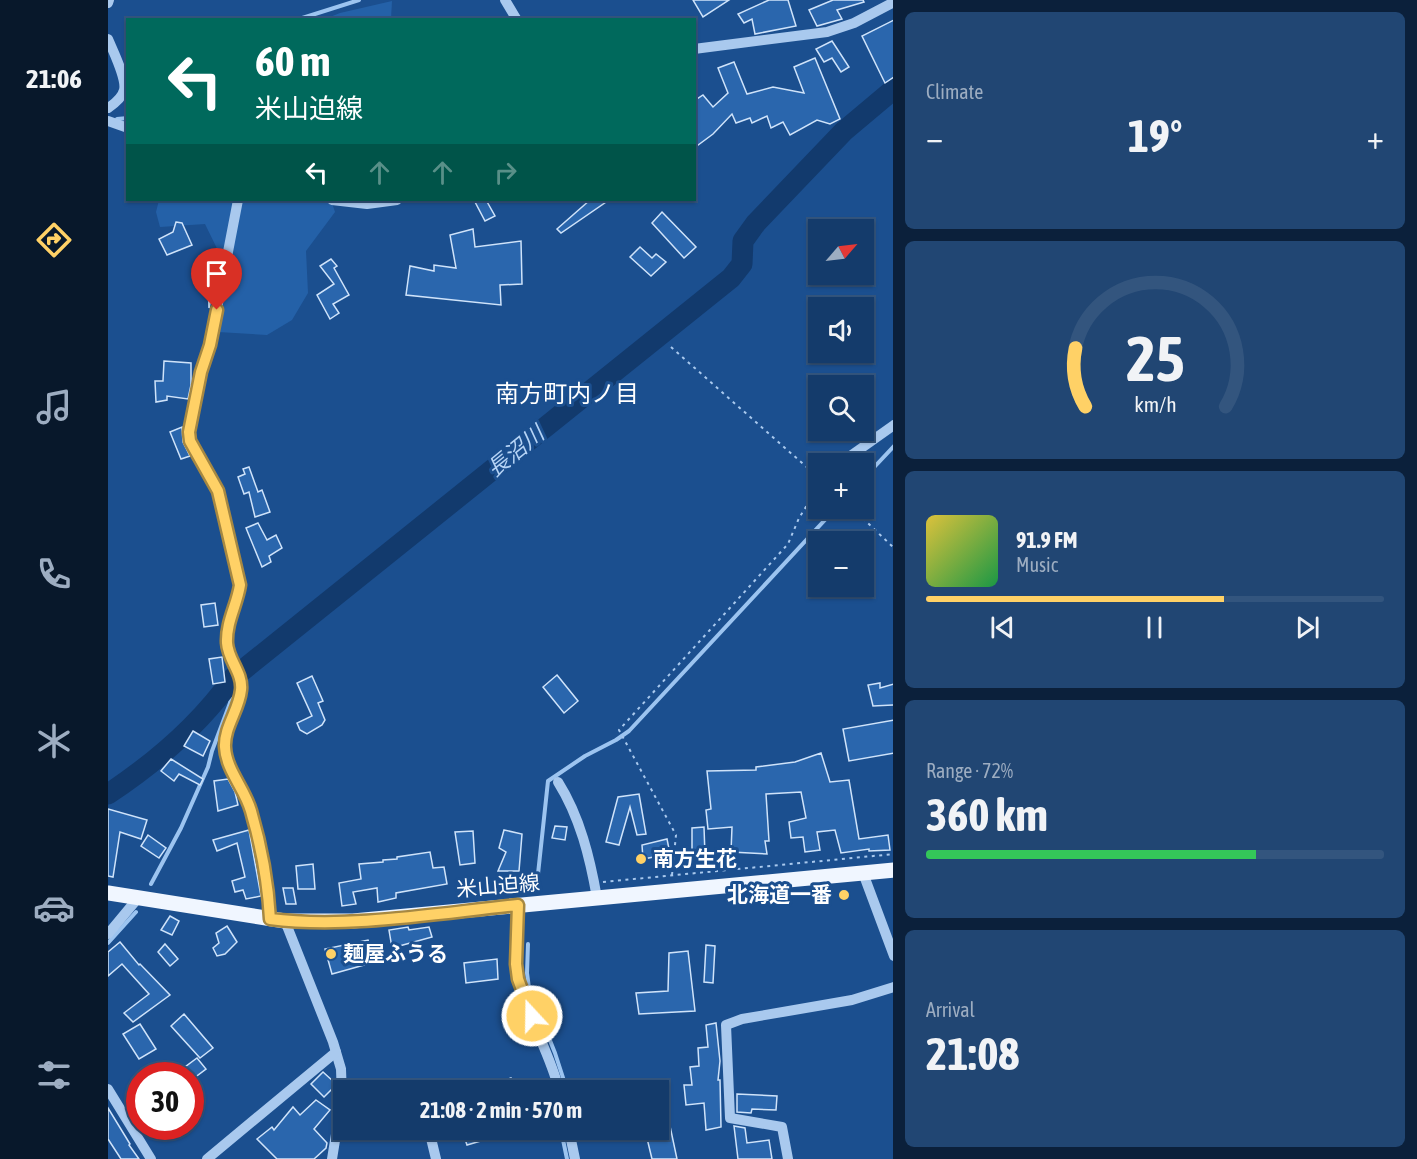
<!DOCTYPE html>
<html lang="en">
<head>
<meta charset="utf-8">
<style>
  body { margin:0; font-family:"Asap Condensed","Noto Sans JP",sans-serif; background:#214673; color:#f1f3f6; height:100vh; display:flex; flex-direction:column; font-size:22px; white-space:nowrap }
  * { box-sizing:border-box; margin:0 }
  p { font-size:20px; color:#9dadc1 }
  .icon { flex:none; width:33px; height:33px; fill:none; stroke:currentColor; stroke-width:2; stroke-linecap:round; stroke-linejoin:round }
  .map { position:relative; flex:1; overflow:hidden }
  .side { display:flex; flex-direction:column; gap:12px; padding:12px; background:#0b203b; width:524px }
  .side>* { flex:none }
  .guide { position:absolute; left:18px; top:18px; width:570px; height:183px; border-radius:0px; box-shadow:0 2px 4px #0004,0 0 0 2px #33557e; background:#00695c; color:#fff; overflow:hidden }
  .needle { width:39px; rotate:62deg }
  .fabs { position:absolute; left:700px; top:219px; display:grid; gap:12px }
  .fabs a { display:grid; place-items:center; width:66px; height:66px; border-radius:0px; background:#143b6b; box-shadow:0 2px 4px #0004,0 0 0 2px #33557e; font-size:30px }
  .speed { position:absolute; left:18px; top:1062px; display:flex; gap:12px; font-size:30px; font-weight:700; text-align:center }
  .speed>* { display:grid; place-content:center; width:78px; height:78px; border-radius:50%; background:#143b6b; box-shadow:0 2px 4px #0004,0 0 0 2px #33557e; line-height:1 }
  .speed .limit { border:9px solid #d22; background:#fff; color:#111 }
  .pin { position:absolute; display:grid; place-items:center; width:51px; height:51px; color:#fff; margin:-62px -26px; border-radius:50% 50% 50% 0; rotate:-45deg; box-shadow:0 0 6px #0007 }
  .pin .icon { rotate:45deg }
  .me { position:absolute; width:66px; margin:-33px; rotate:339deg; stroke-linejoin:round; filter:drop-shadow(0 0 4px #0008) }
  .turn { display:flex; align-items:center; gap:21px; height:126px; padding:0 30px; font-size:27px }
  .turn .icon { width:78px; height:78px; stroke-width:2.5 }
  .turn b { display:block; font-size:42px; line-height:51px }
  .lanes { display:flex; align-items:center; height:57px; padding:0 30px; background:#0003; justify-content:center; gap:30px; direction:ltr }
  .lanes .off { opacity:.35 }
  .big { font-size:45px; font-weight:700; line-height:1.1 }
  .side .card { flex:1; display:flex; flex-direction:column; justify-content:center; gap:9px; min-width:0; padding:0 21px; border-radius:9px; background:#214673 }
  .side .dial { align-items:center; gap:0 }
  .dial svg { height:156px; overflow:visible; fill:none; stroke:#33557e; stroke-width:7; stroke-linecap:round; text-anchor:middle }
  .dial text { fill:#f1f3f6; stroke:none }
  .song { display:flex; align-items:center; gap:18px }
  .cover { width:72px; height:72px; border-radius:9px; background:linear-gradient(135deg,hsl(50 70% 55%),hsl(140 70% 35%)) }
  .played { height:6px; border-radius:3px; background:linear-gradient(90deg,#ffd166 65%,#33557e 65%) }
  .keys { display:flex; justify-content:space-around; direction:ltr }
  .heat { display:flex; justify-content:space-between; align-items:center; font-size:33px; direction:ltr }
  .charge { height:9px; border-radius:4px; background:linear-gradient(90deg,#34c759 72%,#33557e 0) }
  .trip { position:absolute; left:225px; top:1080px; width:336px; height:60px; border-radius:0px; background:#143b6b; box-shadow:0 2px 4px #0004,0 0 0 2px #33557e; font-weight:700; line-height:60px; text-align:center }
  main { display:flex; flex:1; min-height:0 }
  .tab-bar { display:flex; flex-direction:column; width:108px; justify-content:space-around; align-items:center; background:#08182b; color:#9dadc1 }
  .tab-bar .icon { width:42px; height:42px }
  .tab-bar .current { color:#ffd166 }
  .tab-bar b { font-size:27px; color:#f1f3f6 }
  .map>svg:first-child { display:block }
  .green { fill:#2461a8 }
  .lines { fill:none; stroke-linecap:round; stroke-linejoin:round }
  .stream { stroke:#9cc4f0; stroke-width:4 }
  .river { stroke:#123a6d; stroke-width:21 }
  .building { fill:#2a66ad; stroke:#cfe3fa; stroke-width:1.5 }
  .path { stroke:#a9c9ee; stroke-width:2; stroke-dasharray:3 4.5; stroke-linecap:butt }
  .minor { stroke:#a9c9ee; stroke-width:10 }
  .major { stroke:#f0f6ff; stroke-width:15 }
  .route-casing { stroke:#a68842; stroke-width:15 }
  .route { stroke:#ffd166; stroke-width:10 }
  .poi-dot { fill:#ffd166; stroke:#1b4f8f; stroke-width:2 }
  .labels { text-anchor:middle; stroke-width:6; stroke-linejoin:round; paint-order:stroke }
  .poi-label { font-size:21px; font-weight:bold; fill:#fff; stroke:#1b4f8f; text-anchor:start }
  .street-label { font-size:21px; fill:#fff; stroke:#1b4f8f }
  .water-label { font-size:22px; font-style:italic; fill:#b5d3f5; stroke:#1b4f8f }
  .quarter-label { font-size:24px; fill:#fff; stroke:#1b4f8f }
</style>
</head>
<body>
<main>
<nav class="tab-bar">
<b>21:06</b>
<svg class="icon current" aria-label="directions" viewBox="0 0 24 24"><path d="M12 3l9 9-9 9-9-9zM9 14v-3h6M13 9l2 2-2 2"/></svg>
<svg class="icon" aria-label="music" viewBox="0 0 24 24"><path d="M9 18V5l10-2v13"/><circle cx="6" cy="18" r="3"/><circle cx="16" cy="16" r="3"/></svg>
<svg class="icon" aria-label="phone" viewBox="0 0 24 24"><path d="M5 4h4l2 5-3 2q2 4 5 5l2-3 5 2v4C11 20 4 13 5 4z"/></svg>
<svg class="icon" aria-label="climate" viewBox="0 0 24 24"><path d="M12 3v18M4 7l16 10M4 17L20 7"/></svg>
<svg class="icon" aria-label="car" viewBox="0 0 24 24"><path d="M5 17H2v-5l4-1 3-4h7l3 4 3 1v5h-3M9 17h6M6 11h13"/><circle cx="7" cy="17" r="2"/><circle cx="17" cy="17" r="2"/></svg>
<svg class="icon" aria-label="filters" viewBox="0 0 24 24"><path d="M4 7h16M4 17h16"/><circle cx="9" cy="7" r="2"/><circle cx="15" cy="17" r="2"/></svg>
</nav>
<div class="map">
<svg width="786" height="1159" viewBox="0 0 786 1159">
  <rect width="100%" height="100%" fill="#1b4f8f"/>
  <g class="green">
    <polygon points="284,1 283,19 217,19 232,13"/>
    <polygon points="51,200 223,200 227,212 198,251 200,293 184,320 159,335 110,332 121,273 97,224 52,227 48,212"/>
  </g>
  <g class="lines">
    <g class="stream">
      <polyline points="188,20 251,0"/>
      <polyline points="9,119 20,118"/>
      <polyline points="756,478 786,446"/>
      <polyline points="430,874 440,781 477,756 508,740 521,731 728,508"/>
      <polyline points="43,884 73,828 100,767 104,751 122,703 125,678"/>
      <polyline points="0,943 28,912"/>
      <polyline points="420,944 419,973 421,988 447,1053 459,1090"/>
      <polyline points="453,1130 459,1159"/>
    </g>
    <path class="river" d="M 0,794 C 47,763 92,724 125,678 L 623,278 L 634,264 L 635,241 L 648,223 L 736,131 L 786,89"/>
  </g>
  <g class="building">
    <polygon points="585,0 621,0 595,17"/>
    <polygon points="661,0 680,0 688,26 647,34 644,19 636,23 630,14"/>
    <polygon points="725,0 755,0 756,2 729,10 734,19 709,26 701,10"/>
    <polygon points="786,20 786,77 777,83 754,36"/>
    <polygon points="724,41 741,67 733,72 724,58 716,62 708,49"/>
    <polygon points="707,58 732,119 722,124 709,120 682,135 675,122 663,128 659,116 644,123 642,118 628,123 624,114 605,134 586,148 586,101 595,95 605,107 620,93 610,68 626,62 639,94 665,87 696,93 686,67"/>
    <polygon points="366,200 378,200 387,216 377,221"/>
    <polygon points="482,200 501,200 453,233 449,229"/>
    <polygon points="554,212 588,247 576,258 544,223"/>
    <polygon points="68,222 74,223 84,245 59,255 51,239 65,232"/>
    <polygon points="365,229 367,247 413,241 414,284 392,285 393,305 298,295 302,266 326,271 326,265 348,268 342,235"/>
    <polygon points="532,247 544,258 548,254 558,262 543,276 522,257"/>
    <polygon points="223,259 229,266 226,268 241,295 225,304 231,313 222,319 209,295 226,284 212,266"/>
    <polygon points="102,264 110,265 101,308 100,286 93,285 94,269 100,269"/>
    <polygon points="56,361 83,363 83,385 80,399 59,396 59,400 48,402 47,381 55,381"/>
    <polygon points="74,427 75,442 82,456 73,459 62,432"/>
    <polygon points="141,467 150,492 154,490 162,512 147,517 141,492 136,494 130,477 137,474 135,469"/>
    <polygon points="150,523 159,540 168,535 174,548 161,556 163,562 154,567 138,528"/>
    <polygon points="107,603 110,625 96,627 93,605"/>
    <polygon points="114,657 117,682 105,684 101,659"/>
    <polygon points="449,675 470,701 456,713 435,687"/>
    <polygon points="204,676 215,701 210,703 217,720 214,725 199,734 192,730 189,723 204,716 189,683"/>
    <polygon points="772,683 772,688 786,684 786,705 765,706 760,685"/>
    <polygon points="786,720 786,753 741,761 735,729"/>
    <polygon points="85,731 102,741 95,756 76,746"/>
    <polygon points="713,753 722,782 741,780 751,839 780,835 782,850 761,851 761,849 733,853 727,830 709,832 712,850 697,852 695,837 683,838 681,822 698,818 693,792 658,794 661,841 657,841 659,854 623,852 624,827 600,829 598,810 603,809 599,771 648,770 648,767 687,762"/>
    <polygon points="63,759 95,779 92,785 71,774 66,781 53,771"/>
    <polygon points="120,779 127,792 130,805 110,811 106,781"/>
    <polygon points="531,794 538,834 529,835 522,807 511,845 498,842 510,797"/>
    <polygon points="0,809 39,820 33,839 12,832 5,877 0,876"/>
    <polygon points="447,826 459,827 457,840 444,838"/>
    <polygon points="596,827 597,855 584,853 584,828"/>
    <polygon points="141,830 153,896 138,899 135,890 127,892 124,881 137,877 129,843 109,851 105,840"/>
    <polygon points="396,830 414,834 411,871 390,871 398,852 391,848"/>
    <polygon points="365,831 367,863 352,865 347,832"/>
    <polygon points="40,835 58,848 51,858 33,846"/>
    <polygon points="559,839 562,854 535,859 534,845"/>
    <polygon points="322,852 325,868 336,867 339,884 288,893 288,898 270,902 269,888 245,892 248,904 234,906 231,883 253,879 251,864 275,862 275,860 289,859 289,857"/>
    <polygon points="205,864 207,889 190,889 188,866"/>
    <polygon points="175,888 185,888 188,904 178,904"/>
    <polygon points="62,916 71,921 64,935 53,930"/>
    <polygon points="119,926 129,942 117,954 109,956 105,948 111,943 108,933"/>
    <polygon points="300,927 301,930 321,927 324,937 284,948 281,930"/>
    <polygon points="260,940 267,962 224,974 217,949"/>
    <polygon points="12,942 31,965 32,964 62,995 25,1022 16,1013 41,994 14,964 0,976 0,952"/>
    <polygon points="57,944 70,959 62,966 50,952"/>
    <polygon points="598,945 607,946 605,983 596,982"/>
    <polygon points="580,951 587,1011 531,1014 528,993 560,991 561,953"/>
    <polygon points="389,959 390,979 358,983 356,963"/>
    <polygon points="76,1014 105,1048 92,1058 63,1026"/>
    <polygon points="608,1023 612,1061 610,1080 612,1080 613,1127 598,1130 596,1103 578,1105 576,1085 584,1085 582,1067 591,1066 590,1048 600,1047 598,1025"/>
    <polygon points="32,1024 48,1049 31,1059 15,1034"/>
    <polygon points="89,1058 98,1069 82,1081 82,1076 78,1076 73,1070"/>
    <polygon points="215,1072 226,1082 226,1087 216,1097 203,1084"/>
    <polygon points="403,1078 408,1090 372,1090 372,1089"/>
    <polygon points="550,1093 555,1093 569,1159 544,1159 537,1130 550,1130"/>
    <polygon points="629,1094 669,1096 668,1110 644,1109 643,1113 629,1112"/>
    <polygon points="208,1100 222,1110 206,1129 219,1143 218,1148 206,1159 169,1159 149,1139 164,1127 166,1130 185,1107 192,1115"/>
    <polygon points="0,1108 22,1144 21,1145 31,1159 13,1159 0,1139"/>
    <polygon points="626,1126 637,1128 639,1143 661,1140 664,1159 630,1159"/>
    <polygon points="354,1130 381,1130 383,1138 359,1145"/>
  </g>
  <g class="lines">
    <g class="path">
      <polyline points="563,347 711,478"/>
      <polyline points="744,508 786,548"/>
      <polyline points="564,875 568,835 511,730 680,544 691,518 711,486"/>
      <polyline points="495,882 786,854"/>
    </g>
    <g class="minor">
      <polyline points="397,0 409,20"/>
      <polyline points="0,3 1,0"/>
      <path d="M 0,39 C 5,51 19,79 16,90 C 14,98 6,104 0,108"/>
      <polyline points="586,49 719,32 746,23 786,2"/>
      <polyline points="0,121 20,128"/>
      <path d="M 130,200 L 102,345 L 96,360 L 81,432 L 82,441 L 110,491 L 132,585 C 129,605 118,622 119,643 C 121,660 135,673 133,690 C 131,710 116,727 117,747 C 118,769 137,789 143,810 C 153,845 160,883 162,919"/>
      <polyline points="224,200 259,204 289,200"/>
      <polyline points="731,464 786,425"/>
      <path d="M 450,782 C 472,817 482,858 489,898"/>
      <polyline points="755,873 786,956"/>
      <path d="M 410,905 C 410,928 406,959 411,980 C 419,1018 442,1052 451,1090"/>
      <polyline points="177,921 225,1042 233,1069 234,1097 224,1159"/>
      <polyline points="0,934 30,898"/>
      <polyline points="0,1089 43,1159"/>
      <polyline points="321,1130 328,1159"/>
      <polyline points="461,1130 467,1159"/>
      <polyline points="99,1159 228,1052"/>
      <polyline points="680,1159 674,1127 622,1118 618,1025 634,1019 744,1000 786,987"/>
    </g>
    <polyline class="major" points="0,893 177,921 245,921 786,870"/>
  </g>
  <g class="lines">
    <g class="route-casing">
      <path id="route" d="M 109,310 L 102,345 L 93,372 L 81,432 L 82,441 L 110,491 L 132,585 C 129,605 118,622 119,643 C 120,660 135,673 133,690 C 131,710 116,727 117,747 C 118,770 137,789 143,811 C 153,845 160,883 162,919 C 240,929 331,913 410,905 L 408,964 L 410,979 L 424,1016"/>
    </g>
    <use href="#route" class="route"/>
  </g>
  <g class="poi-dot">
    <circle cx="533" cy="859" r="6"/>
    <circle cx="736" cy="895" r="6"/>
    <circle cx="223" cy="954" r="6"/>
  </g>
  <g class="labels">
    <g class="poi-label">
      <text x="545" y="866">南方生花</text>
      <text x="724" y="902" text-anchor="end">北海道一番</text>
      <text x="235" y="961">麺屋ふうる</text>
    </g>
    <g class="street-label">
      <text transform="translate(390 886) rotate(-5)" y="7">米山迫線</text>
    </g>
    <g class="water-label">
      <text transform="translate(407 451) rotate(-39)" y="8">長沼川</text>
    </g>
    <g class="quarter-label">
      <text x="459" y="402">南方町内ノ目</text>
    </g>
  </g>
</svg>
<div class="fabs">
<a><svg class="needle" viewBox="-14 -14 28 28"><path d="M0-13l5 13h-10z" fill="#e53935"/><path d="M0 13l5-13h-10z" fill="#9dadc1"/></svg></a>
<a><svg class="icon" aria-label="sound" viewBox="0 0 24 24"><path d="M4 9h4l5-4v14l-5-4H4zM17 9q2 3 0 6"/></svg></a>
<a><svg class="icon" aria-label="search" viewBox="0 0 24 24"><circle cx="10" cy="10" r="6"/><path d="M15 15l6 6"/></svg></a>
<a>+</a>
<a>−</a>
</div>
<div class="speed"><div class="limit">30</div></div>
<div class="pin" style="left:109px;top:310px;background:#d93025"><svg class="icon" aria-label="arrive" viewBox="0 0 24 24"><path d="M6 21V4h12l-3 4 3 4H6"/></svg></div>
<svg class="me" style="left:424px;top:1016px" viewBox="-20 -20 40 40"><circle r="17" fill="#ffd166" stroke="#fff" stroke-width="3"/><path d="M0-11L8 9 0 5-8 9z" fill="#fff"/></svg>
<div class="trip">21:08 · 2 min · 570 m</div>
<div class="guide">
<div class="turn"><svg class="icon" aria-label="left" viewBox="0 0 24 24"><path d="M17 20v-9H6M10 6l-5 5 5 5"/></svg><div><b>60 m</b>米山迫線</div></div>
<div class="lanes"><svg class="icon" aria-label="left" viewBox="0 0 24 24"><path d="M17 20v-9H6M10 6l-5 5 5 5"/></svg><svg class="icon off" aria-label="ahead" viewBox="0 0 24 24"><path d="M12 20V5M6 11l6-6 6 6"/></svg><svg class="icon off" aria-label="ahead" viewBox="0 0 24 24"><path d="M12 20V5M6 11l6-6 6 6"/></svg><svg class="icon off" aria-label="right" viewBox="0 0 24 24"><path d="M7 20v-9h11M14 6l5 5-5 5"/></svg></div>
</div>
</div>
<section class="side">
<div class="card"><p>Climate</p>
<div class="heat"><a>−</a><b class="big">19°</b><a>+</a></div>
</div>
<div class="card dial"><svg viewBox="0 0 100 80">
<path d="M14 69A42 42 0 1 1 86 69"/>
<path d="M14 69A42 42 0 0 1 9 39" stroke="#ffd166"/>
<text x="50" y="56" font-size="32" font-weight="700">25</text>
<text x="50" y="72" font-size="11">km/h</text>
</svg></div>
<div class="card">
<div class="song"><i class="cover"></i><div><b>91.9 FM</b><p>Music</p></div></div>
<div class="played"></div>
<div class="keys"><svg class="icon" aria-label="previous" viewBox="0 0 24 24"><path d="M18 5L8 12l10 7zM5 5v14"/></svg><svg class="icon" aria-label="pause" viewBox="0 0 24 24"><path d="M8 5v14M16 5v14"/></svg><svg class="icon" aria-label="next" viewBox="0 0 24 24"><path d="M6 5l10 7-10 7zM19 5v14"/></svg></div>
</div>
<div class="card"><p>Range · 72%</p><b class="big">360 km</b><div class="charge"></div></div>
<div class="card"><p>Arrival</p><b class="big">21:08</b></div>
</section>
</main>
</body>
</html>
